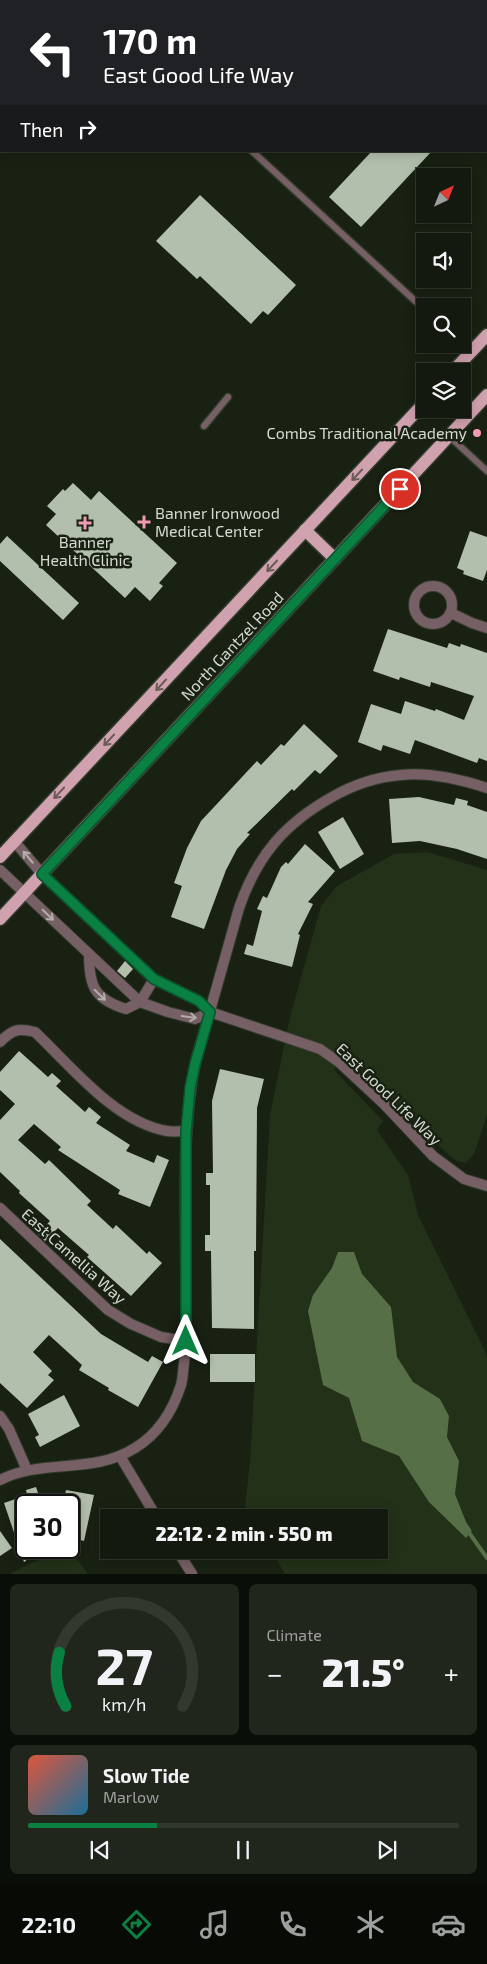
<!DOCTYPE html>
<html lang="en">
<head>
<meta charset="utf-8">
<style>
  body { margin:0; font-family:"Exo 2",sans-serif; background:#20261c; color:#f1f3f6; height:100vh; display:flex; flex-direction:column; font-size:19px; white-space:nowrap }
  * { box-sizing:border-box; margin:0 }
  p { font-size:16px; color:#9da09e }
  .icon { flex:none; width:28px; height:28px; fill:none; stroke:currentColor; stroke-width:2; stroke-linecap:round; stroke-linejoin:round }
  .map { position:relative; height:1574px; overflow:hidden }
  .side { display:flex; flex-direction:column; gap:10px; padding:10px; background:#0a0e08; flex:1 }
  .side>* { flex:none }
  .guide { position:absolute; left:0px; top:0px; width:488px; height:152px; box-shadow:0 2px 12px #0003,0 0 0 1px #32382e; background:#202124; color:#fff; overflow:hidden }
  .needle { width:32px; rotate:43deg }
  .tools { position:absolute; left:416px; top:168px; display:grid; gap:10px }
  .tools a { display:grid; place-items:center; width:55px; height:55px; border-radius:0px; background:#13190e; box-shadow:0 2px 12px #0003,0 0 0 1px #32382e; font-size:25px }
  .speed { position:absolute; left:15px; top:1494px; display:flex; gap:10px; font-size:25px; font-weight:700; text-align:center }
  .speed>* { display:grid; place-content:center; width:65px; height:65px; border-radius:50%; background:#13190e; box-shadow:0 2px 12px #0003,0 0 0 1px #32382e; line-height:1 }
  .speed .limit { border:2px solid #111; border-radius:8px; background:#fff; color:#111 }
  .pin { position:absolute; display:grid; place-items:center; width:42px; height:42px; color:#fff; margin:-21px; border:2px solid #fff; border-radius:50%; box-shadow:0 1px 5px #0007 }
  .me { position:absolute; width:55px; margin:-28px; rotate:0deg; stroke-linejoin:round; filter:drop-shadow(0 0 4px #0008) }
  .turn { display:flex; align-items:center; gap:18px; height:105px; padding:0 20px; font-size:22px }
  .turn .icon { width:65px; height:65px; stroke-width:2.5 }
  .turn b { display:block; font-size:35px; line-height:42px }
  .then { display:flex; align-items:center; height:48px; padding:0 20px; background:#0003; gap:10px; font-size:19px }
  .big { font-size:38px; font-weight:800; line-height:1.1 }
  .side .card { flex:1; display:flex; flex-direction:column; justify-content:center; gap:8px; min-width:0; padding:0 18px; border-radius:8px; background:#20261c }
  .side .dial { align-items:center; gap:0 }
  .dial svg { height:130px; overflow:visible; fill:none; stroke:#32382e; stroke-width:7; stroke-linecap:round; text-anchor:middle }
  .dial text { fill:#f1f3f6; stroke:none }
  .song { display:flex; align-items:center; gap:15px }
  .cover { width:60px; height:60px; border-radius:8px; background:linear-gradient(135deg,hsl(10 70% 55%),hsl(200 70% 35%)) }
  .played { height:5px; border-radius:2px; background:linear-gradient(90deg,#0b8043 30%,#32382e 30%) }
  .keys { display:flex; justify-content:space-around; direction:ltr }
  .heat { display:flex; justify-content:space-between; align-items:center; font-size:28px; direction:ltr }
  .side .tiles { flex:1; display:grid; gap:10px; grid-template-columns:1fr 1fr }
  .card:last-child { grid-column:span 2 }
  .trip { position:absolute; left:100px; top:1509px; width:288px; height:50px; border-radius:0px; background:#13190e; box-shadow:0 2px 12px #0003,0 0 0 1px #32382e; font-weight:800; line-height:50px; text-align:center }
  .tab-bar { display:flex; height:80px; justify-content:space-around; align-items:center; background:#080a06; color:#9da09e }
  .tab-bar .icon { width:35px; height:35px }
  .tab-bar .active { color:#0b8043 }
  .tab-bar b { font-size:22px; color:#f1f3f6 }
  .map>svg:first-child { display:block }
  .green { fill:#223118 }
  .water { fill:#566f46 }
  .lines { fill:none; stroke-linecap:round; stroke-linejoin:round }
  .stream { stroke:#566f46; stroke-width:4 }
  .building { fill:#b3bfad }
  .service-casing { stroke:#333b2d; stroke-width:9 }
  .minor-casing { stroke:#333b2d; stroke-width:12 }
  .primary-casing { stroke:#333b2d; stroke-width:15 }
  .service { stroke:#765f65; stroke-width:6 }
  .minor { stroke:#765f65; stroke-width:10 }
  .primary { stroke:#d0a1ae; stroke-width:12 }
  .oneway { stroke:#6b5b59 }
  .oneway2 { stroke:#b2aeab }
  .route-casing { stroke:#07532c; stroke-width:12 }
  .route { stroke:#0b8043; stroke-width:9 }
  .poi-dot { fill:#f19ab4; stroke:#192113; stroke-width:2 }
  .labels { text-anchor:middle; stroke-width:5; stroke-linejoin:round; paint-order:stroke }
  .poi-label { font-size:16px; fill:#d3d9d0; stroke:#192113; text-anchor:end }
  .street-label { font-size:16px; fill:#d3d9d0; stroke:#192113 }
</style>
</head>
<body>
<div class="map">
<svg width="487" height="1574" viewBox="0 0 487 1574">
  <rect width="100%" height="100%" fill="#192113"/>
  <g class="green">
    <polygon points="428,852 487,870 487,1115 474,1154 466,1163 457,1161 450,1156 344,1054 334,1070 383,1121 377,1130 408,1175 418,1215 485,1351 487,1359 487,1574 285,1574 271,1550 379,1550 379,1518 252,1517 245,1506 250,1462 270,1115 290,1017 321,906 337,886 394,854"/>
    <polygon points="70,1550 88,1574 10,1574 33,1562"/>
  </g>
  <polygon class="water" points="338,1252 354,1252 362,1274 391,1307 397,1357 413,1382 440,1399 449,1416 447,1437 459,1461 455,1494 466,1522 472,1531 466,1538 429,1502 399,1456 362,1441 349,1398 323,1385 308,1311 313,1295 332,1268"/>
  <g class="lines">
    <polyline class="stream" points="470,1534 487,1558"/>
  </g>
  <g class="building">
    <polygon points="372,151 432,151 361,227 329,197"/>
    <polygon points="200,195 296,285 268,315 263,311 251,324 200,276 197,279 156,241"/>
    <polygon points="73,483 91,500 99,491 177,563 159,583 163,586 150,601 135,587 125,598 46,525 56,514 47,506 63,489 65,491"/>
    <polygon points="470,531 487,537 487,570 483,581 463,574 464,571 457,568"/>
    <polygon points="7,536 79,603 63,620 0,561 0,544"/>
    <polygon points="388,629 447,648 449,643 460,647 461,644 487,653 487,761 479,758 477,763 415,740 410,754 383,745 381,751 358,742 371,704 401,714 405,701 435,711 436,709 464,720 474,696 431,682 430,687 400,677 399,680 373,671"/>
    <polygon points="304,724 338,756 320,774 315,770 294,791 292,789 247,833 250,834 237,849 226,870 204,929 171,917 182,886 174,883 187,848 201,821 257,761 261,765 281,744 284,746"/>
    <polygon points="419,797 454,805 456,798 468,801 467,805 487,812 487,859 457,849 420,841 392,843 389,799"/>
    <polygon points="343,817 364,854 340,869 318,832"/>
    <polygon points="305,844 335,871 308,902 313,904 298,934 300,935 292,967 244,954 247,944 253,946 262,911 257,909 263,896 267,898 281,867 286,862 288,864"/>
    <polygon points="125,961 133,969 125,978 117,971"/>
    <polygon points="19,1051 48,1077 52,1073 61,1081 56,1086 85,1112 89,1107 101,1117 96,1123 130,1145 126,1151 154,1163 157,1155 169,1160 150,1207 118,1194 120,1190 58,1150 61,1147 34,1124 18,1140 45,1164 49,1160 91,1201 87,1205 113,1229 116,1225 147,1254 149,1251 162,1263 131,1296 87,1257 89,1255 58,1228 45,1241 38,1234 50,1221 19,1193 20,1191 0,1172 0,1120 15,1104 0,1090 0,1072"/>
    <polygon points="220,1069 264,1079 257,1108 256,1251 254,1251 254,1329 212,1328 211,1251 205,1251 205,1235 210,1235 210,1185 206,1185 206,1173 213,1173 212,1101"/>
    <polygon points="0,1239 101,1334 148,1362 152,1356 163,1362 138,1407 108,1390 109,1388 79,1370 82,1365 49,1335 33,1352 52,1371 48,1375 54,1380 27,1408 0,1383"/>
    <rect x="210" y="1354" width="45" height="28"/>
    <polygon points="64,1395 80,1426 40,1447 35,1437 39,1435 28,1414"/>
    <polygon points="36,1487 42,1505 26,1505 26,1561 24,1562 4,1503 27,1495 26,1490"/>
    <polygon points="66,1490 94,1495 84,1541 69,1537 69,1505 63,1505"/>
    <polygon points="0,1531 12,1548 0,1556"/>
  </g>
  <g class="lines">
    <g class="service-casing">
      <g id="service">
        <polyline points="85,0 86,1"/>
        <polyline points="378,0 380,1"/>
        <polyline points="252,151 425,310"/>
        <polyline points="462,344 471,352"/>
        <polyline points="204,426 228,397"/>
        <polyline points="449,436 487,471"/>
      </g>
    </g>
    <g class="minor-casing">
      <g id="minor">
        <circle cx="433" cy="605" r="19"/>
        <polyline points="451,613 472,623 487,628"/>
        <polyline points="14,841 42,874 154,979 199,1001 210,1012 320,1049 340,1063 383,1103 433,1156 464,1179 487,1186"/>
        <polyline points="0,870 140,1002 168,1012 195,1019 210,1012"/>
        <path d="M 89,954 C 89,986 94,999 126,1009 L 140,1002 L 154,979"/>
        <path d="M 0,1042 C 13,1029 18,1028 35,1032 C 72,1067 115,1122 167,1131 C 173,1132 180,1131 186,1131"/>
        <polyline points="0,1208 108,1310 131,1324 161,1337 186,1341"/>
        <polyline points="0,1416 9,1429 27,1470"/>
        <polyline points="120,1456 157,1518"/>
        <path d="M 0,1480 C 43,1458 92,1475 135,1448 C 158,1434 173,1410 181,1385 C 183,1378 183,1370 184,1363 C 187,1337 186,1312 186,1287 C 186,1213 181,1137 195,1064 L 239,908 C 257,856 284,824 332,797 C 353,785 376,777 401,775 C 430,772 459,779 487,788"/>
        <polyline points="177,1550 192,1574"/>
      </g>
    </g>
    <g class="primary-casing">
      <g id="primary">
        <polyline points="453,371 487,335"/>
        <polyline points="305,530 335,559"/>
        <polyline points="0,857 425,402"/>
        <polyline points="0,919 487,395"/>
      </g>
    </g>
    <use href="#service" class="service"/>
    <use href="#minor" class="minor"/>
    <use href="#primary" class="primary"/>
  </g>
  <defs><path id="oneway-shaft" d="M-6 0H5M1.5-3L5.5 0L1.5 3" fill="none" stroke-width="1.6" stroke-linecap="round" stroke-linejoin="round" transform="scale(1.25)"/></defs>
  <g class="oneway">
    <use href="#oneway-shaft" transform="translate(357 475) rotate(133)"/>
    <use href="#oneway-shaft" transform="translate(272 566) rotate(133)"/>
    <use href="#oneway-shaft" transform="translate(161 685) rotate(133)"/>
    <use href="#oneway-shaft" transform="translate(109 740) rotate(133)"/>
    <use href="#oneway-shaft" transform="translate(59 793) rotate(133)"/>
  </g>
  <g class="oneway2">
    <use href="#oneway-shaft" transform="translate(28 857) rotate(-130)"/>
    <use href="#oneway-shaft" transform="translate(48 915) rotate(44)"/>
    <use href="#oneway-shaft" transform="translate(100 995) rotate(44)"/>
    <use href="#oneway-shaft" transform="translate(189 1017) rotate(8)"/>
  </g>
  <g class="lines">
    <g class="route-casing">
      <polyline id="route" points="186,1341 186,1132 190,1088 195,1064 210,1012 199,1001 154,979 42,874 400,489"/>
    </g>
    <use href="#route" class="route"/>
  </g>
  <g class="poi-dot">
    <circle cx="477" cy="433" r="5"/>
    <path d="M141.5 514.5h5v5h5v5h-5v5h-5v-5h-5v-5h5z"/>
    <path d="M82.5 515.5h5v5h5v5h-5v5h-5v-5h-5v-5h5z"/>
  </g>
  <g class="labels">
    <g class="poi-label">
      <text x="467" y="439">Combs Traditional Academy</text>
      <text x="155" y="519" text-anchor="start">Banner Ironwood<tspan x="155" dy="18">Medical Center</tspan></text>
      <text x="85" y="548" text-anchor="middle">Banner<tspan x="85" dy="18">Health Clinic</tspan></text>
    </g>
    <g class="street-label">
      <text transform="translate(232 646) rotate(-47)" y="6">North Gantzel Road</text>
      <text transform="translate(389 1094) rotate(44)" y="6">East Good Life Way</text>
      <text transform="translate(74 1256) rotate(42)" y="6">East Camellia Way</text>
    </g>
  </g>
</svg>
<div class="tools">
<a><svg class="needle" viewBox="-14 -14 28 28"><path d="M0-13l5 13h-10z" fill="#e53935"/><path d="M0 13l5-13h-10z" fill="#9da09e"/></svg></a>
<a><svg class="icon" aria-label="sound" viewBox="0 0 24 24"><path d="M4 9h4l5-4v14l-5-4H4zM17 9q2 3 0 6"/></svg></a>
<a><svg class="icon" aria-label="search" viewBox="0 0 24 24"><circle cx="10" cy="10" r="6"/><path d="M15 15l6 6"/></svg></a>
<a><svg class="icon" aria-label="layers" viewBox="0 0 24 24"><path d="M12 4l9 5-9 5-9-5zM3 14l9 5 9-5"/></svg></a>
</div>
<div class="speed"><div class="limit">30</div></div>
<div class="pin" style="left:400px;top:489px;background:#d93025"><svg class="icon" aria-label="arrive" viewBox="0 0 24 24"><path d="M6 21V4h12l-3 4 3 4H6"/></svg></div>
<svg class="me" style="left:186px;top:1341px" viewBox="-20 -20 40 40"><path d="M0-17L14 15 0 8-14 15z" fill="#0b8043" stroke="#fff" stroke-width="4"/></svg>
<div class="trip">22:12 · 2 min · 550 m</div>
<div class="guide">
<div class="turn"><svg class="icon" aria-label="left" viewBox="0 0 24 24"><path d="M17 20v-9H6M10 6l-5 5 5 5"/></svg><div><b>170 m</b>East Good Life Way</div></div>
<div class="then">Then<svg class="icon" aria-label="right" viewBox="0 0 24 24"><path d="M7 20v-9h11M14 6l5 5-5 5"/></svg></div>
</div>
</div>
<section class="side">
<div class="tiles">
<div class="card dial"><svg viewBox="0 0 100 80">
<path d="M14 69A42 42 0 1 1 86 69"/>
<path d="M14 69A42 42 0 0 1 10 36" stroke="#0b8043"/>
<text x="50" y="56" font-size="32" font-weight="700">27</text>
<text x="50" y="72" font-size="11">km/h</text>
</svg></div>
<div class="card"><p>Climate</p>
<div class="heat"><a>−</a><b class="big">21.5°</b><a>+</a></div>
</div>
<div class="card">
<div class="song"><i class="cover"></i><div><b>Slow Tide</b><p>Marlow</p></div></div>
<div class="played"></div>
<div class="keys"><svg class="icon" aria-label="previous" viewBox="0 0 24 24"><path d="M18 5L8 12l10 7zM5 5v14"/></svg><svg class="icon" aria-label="pause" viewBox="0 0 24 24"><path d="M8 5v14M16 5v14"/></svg><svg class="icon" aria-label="next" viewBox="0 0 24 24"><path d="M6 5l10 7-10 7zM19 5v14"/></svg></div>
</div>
</div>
</section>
<nav class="tab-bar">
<b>22:10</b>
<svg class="icon active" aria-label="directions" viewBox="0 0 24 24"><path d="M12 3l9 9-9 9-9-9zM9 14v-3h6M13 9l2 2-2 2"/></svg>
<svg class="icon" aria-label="music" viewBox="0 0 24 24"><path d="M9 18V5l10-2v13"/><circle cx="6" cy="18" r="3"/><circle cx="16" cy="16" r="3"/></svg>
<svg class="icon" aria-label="phone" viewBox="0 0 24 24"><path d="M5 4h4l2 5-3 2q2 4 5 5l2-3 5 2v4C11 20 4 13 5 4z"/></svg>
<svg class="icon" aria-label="climate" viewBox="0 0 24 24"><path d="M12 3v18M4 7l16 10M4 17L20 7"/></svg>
<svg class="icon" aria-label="car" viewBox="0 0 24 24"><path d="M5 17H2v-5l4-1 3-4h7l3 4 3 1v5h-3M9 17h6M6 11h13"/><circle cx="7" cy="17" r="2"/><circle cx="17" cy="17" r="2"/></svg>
</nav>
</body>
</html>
